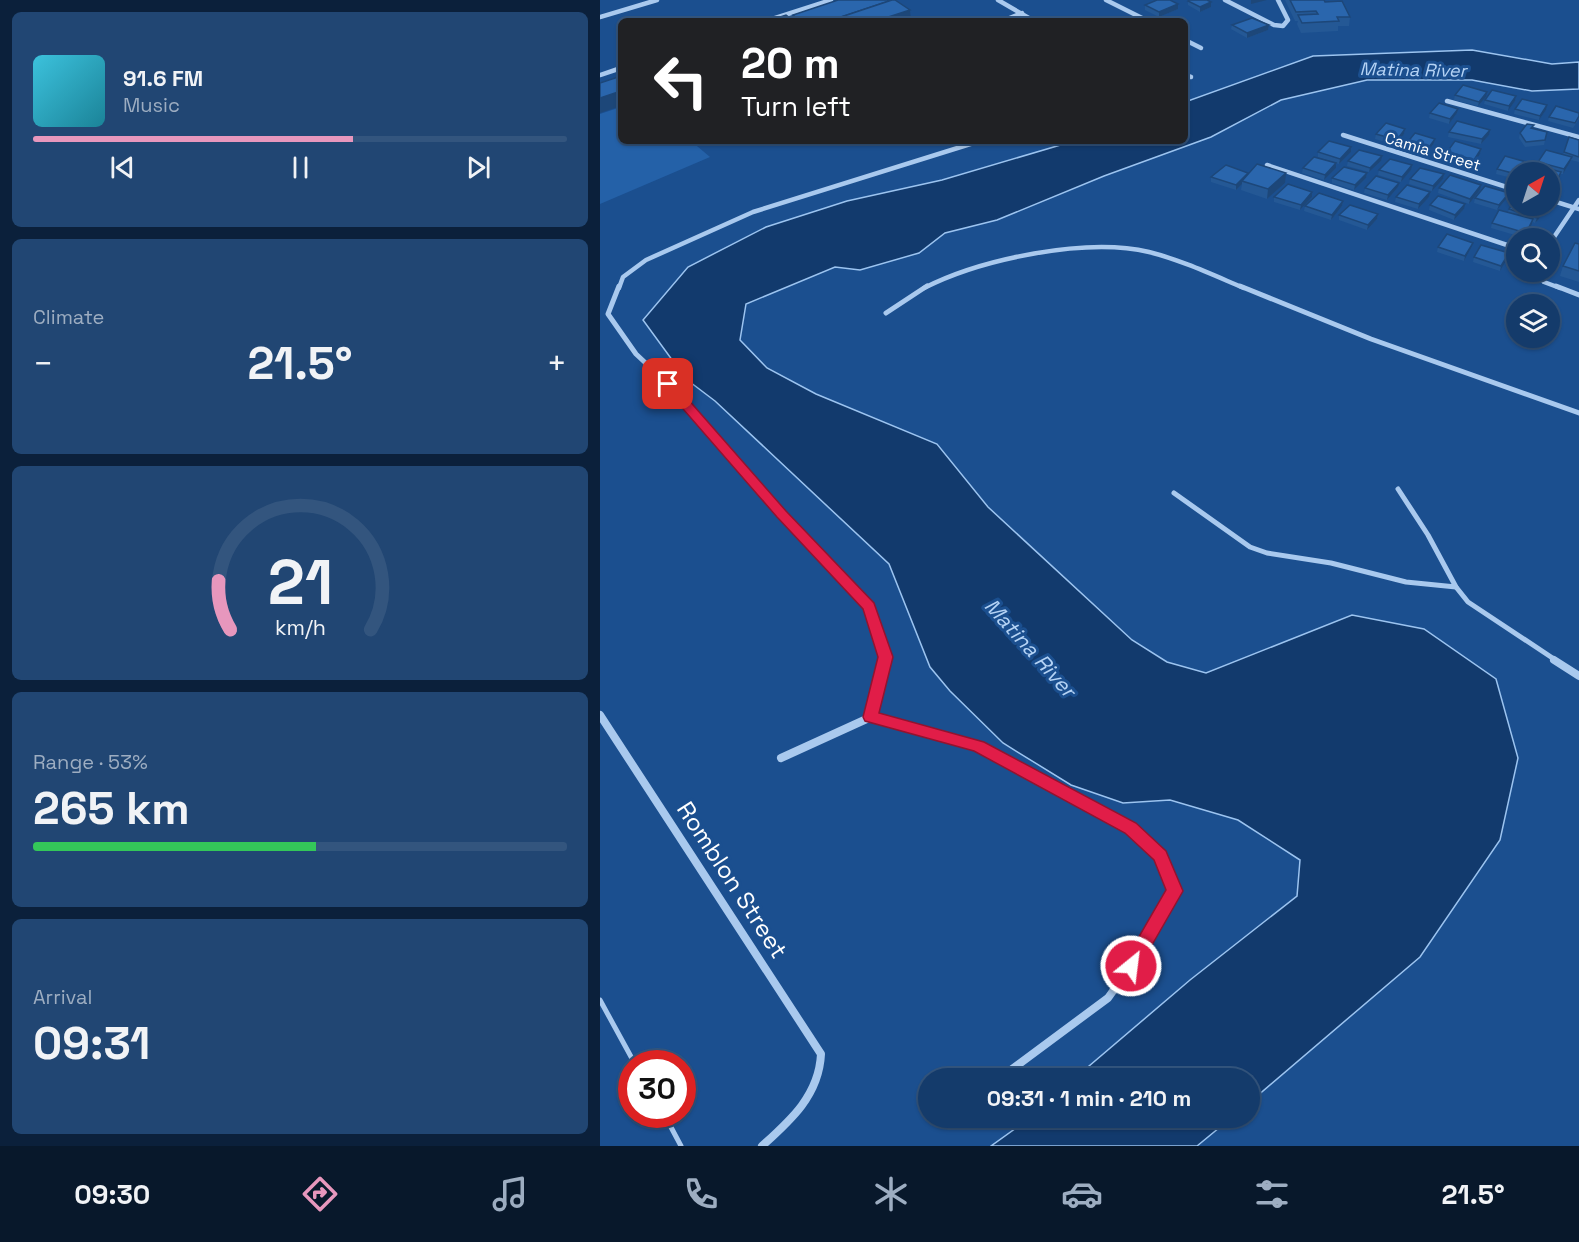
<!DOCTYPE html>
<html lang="en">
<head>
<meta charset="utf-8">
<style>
  body { margin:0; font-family:"Space Grotesk",sans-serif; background:#214673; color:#f1f3f6; height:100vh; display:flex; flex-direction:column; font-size:22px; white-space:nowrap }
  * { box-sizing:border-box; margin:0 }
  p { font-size:20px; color:#9dadc1 }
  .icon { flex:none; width:33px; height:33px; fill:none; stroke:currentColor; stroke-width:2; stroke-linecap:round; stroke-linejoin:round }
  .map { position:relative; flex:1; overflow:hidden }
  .sheet { display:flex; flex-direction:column; gap:12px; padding:12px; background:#0b203b; width:600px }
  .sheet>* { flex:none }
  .top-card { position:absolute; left:18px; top:18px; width:570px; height:126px; border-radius:9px; box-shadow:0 2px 4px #0004,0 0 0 2px #33557e; background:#202124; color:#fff; overflow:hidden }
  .needle { width:39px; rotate:39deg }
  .fabs { position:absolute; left:906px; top:162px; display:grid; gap:12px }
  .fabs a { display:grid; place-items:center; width:54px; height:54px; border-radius:50%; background:#143b6b; box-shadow:0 2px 4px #0004,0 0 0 2px #33557e; font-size:30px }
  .speed { position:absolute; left:18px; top:1050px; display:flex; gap:12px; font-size:30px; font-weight:700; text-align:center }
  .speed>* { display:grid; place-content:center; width:78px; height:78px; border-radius:50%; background:#143b6b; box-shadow:0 2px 4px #0004,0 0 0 2px #33557e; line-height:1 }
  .speed .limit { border:9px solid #d22; background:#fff; color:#111 }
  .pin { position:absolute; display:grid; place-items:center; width:51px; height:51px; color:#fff; margin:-26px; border-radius:12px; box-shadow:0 3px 9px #0006 }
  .me { position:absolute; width:66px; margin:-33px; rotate:29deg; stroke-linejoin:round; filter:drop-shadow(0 0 4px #0008) }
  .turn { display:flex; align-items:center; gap:21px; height:126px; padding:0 24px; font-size:27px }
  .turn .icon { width:78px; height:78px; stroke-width:2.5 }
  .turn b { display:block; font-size:42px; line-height:51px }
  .big { font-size:45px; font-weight:700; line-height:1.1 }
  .sheet .widget { flex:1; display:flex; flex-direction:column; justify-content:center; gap:9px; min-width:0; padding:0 21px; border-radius:9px; background:#214673 }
  .sheet .dial { align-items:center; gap:0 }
  .dial svg { height:156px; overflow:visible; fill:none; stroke:#33557e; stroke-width:7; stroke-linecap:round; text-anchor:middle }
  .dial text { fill:#f1f3f6; stroke:none }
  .song { display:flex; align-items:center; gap:18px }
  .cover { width:72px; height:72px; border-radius:9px; background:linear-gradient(135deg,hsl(190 70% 55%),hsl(190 70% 35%)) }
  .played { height:6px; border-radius:3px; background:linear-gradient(90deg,#e797bd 60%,#33557e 60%) }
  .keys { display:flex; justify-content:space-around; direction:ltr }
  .heat { display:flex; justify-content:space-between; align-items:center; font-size:33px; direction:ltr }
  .charge { height:9px; border-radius:4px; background:linear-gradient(90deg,#34c759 53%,#33557e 0) }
  .trip { position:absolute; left:318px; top:1068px; width:342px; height:60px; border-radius:30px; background:#143b6b; box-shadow:0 2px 4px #0004,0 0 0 2px #33557e; font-weight:700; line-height:60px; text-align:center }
  .menu { display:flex; height:96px; justify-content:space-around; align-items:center; background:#08182b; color:#9dadc1 }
  .menu .icon { width:42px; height:42px }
  .menu .selected { color:#e797bd }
  .menu b { font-size:27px; color:#f1f3f6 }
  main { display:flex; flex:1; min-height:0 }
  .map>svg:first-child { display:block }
  .green { fill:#2461a8 }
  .water { fill:#123a6d; stroke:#9cc4f0; stroke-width:1.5 }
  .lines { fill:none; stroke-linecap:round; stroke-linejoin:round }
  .lane { stroke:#a9c9ee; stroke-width:5 }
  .street-far2 { stroke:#a9c9ee; stroke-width:4.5 }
  .street-far1 { stroke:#a9c9ee; stroke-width:5 }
  .street { stroke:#a9c9ee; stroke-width:8 }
  .wall { fill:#245895 }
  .shaded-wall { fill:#1d4779 }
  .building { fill:#2a66ad; stroke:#1d4779; stroke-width:1.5 }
  .route { fill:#e11d48; stroke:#92132f; stroke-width:1.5 }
  .labels { text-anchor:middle; stroke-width:6; stroke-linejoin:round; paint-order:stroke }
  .far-street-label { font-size:16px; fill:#fff; stroke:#1b4f8f }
  .far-water-label { font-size:18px; font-style:italic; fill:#b5d3f5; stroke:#1b4f8f }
  .water-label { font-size:21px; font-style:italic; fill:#b5d3f5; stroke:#1b4f8f }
  .near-street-label { font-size:24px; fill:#fff; stroke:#1b4f8f }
</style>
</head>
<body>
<main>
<section class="sheet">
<div class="widget">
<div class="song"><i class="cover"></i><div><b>91.6 FM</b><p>Music</p></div></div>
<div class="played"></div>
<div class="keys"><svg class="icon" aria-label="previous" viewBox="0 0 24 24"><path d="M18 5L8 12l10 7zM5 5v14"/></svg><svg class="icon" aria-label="pause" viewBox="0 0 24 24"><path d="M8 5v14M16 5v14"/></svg><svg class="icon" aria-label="next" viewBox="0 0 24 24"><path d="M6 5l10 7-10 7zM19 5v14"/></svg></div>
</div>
<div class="widget"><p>Climate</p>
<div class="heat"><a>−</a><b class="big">21.5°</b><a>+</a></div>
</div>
<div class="widget dial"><svg viewBox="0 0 100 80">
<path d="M14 69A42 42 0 1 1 86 69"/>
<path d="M14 69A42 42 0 0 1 8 44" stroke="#e797bd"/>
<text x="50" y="56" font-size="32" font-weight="700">21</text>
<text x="50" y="72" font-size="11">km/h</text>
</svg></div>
<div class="widget"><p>Range · 53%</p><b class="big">265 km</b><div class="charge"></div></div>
<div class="widget"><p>Arrival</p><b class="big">09:31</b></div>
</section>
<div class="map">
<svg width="979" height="1146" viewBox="0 0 979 1146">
  <rect width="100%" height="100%" fill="#1b4f8f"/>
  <polygon class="green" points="21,107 21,141 91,141 110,157 0,204 0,114"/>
  <g class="water">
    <polygon points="872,50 952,64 979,62 979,89 932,91 872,80 767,80 681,100 611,137 504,176 397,220 345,233 319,253 260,270 235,267 146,304 140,340 167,368 216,394 337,444 388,507 532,640 567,662 606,673 752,615 824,629 896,679 918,758 900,840 820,957 650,1102 650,1078 475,1078 590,980 697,896 700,860 638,820 570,800 523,803 471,785 403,743 350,691 330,667 289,564 115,401 86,379 43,320 88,267 166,227 247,201 342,180 474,141 585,141 585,102 713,56"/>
    <polygon points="430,1118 631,1118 597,1146 391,1146"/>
  </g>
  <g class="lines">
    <g class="lane">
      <polyline points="0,1000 35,1064"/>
      <polyline points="64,1114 81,1146"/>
    </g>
    <g class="street-far2">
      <polyline points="398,0 434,21"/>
      <polyline points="506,0 548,21"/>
      <polyline points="625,0 674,25 683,26 688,20 678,0"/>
      <polyline points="0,17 57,0"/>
      <polyline points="166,21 231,0"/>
      <polyline points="402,21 422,13"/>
      <polyline points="585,40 601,48"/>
      <polyline points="0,75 21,68"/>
      <polyline points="585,75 591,77"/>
      <polyline points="847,101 979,137"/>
      <polyline points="743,135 916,190"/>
      <polyline points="667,165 916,248"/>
      <polyline points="950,200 979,209"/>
      <polyline points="950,243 979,200"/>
      <polyline points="936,272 944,282 960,288"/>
      <polyline points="19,288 23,277 46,260 153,212 380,141"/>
      <path d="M 324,288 C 381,259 486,237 549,252 C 581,260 613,275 644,288"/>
    </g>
    <g class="street-far1">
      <polyline points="19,286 8,314 36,354 68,384 182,514 270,606 285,657 284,661"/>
      <polyline points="640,286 771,339 979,413"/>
      <polyline points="956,286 979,295"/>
      <polyline points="286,313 327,286"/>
      <polyline points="798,489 828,535 856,587 868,602 957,661"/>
      <polyline points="574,493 650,547 667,553 731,563 806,582 856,587"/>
    </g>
    <g class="street">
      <polyline points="954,660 979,676"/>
      <path d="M 0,715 L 221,1054 C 219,1095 191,1120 162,1146"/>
      <polyline points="271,717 284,660"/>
      <polyline points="181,758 271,717 378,746 531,828 560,856 575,891 531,966 508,998 400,1078"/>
    </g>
  </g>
  <g class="wall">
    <polygon points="685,0 724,0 725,2 750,17 749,26 738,26 738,31 701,33 697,24 698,21 695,21"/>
    <polygon points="588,1 611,2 611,7 600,12 588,5"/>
    <polygon points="545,5 578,9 559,17 545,10"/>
    <polygon points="193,15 311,21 195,21 193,20"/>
    <polygon points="632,25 669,25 668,30 647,38 631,29"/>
    <polygon points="855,95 886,97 878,106 854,100"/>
    <polygon points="916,96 915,101 908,111 884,104 885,100"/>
    <polygon points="858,109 857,113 849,124 829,118 830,113"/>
    <polygon points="915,109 946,110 939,120 914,114"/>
    <polygon points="979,113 979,119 973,128 948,121 949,117"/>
    <polygon points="933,128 947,132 944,145 925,147 919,138 920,133"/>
    <polygon points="805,129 804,134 796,145 775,139 776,134"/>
    <polygon points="849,132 889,135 881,144 848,137"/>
    <polygon points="969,137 979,140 979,162 971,160 963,174 961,174 960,177 952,190 950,189 950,172 937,166 938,162 963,155"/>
    <polygon points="835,139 834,143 826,155 805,149 806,144"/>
    <polygon points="751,147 751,152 739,164 718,157 718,152"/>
    <polygon points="881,149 880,154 873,165 846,157 847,152"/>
    <polygon points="748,161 781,161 769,172 747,166"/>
    <polygon points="930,163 929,168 926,172 916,172 916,179 896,174 897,169"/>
    <polygon points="703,168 736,168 724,180 702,173"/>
    <polygon points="779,170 811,170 801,182 778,175"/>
    <polygon points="648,173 685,183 667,199 641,190 642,184 636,190 611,182 611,177"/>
    <polygon points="767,173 766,178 754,190 732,183 732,178"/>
    <polygon points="844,174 843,179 832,191 809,184 810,179"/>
    <polygon points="798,187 787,200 764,193 765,188"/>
    <polygon points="839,188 880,190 869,204 838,193"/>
    <polygon points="674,197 712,197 700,210 674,202"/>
    <polygon points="796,197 829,197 818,209 795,202"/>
    <polygon points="875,198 907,198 897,210 874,203"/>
    <polygon points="743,201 742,206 731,220 704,211 705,206"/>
    <polygon points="830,205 864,209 854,220 829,210"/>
    <polygon points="909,209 939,210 938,211 941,214 939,219 935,223 933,222 925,238 891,228 892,223 908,212"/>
    <polygon points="778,214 777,219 767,230 739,220 739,215"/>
    <polygon points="873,243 871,248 864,261 837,252 838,247"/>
    <polygon points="979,244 979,282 960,276 963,266"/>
    <polygon points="874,257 908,258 900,271 873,262"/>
  </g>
  <g class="shaded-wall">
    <polygon points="651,0 667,0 651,4"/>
    <polygon points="611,2 611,7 600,12 600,7"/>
    <polygon points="578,4 578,9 559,17 559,12"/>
    <polygon points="310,10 311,21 276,21"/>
    <polygon points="669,25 668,30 647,38 647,33"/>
    <polygon points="21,91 21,106 0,113 0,98"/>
    <polygon points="887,92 886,97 878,106 879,102"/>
    <polygon points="916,96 915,101 908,111 909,106"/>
    <polygon points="947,105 946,110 939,120 940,116"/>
    <polygon points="858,109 857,113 849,124 850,119"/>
    <polygon points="805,129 804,134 796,145 797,140"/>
    <polygon points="890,130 889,135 881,144 882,139"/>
    <polygon points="835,139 834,143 826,155 827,150"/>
    <polygon points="100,141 114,141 101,146"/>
    <polygon points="751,147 751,152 739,164 740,159"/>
    <polygon points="881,149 880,154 873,165 874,160"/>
    <polygon points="782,156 781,161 769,172 770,168"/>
    <polygon points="972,157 970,162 963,174 964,169"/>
    <polygon points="736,163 736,168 724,180 725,175"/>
    <polygon points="812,165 811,170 801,182 802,177"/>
    <polygon points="961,172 960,177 952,190 954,185"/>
    <polygon points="648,173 642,181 642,184 636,190 636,185"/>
    <polygon points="686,173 685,183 667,199 668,189"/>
    <polygon points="767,173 766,178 754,190 755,185"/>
    <polygon points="844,174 843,179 832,191 833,186"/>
    <polygon points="799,183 798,187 787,200 788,195"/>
    <polygon points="881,185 880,190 869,204 870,199"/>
    <polygon points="712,192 712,197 700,210 701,205"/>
    <polygon points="830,192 829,197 818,209 819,204"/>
    <polygon points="909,193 907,198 897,210 899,205"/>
    <polygon points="743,201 742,206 731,220 732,215"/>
    <polygon points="865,204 864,209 854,220 855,215"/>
    <polygon points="778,214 777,219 767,230 768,225"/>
    <polygon points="941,214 939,219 935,223 937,218"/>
    <polygon points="933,219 932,224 925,238 926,233"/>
    <polygon points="873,243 871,248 864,261 865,256"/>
    <polygon points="909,253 908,258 900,271 901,266"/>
  </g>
  <g class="building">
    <polygon points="238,0 287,0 289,1 229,21 201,21 193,15"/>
    <polygon points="292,0 295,0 310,10 276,21 229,21"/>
    <polygon points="557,0 570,0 578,4 559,12 545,5"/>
    <polygon points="589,0 607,0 611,2 600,7 588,1"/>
    <polygon points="690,0 724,0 725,2 742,1 750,17 737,17 739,21 702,23 698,15 718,14 716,11 696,12"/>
    <polygon points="186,15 194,21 168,21"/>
    <polygon points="652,18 669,25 647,33 632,25"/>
    <polygon points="21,76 21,91 0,98 0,83"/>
    <polygon points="863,85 887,92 879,102 855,95"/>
    <polygon points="892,90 916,96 909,106 885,100"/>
    <polygon points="922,99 947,105 940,116 915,109"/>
    <polygon points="839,103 858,109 850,119 830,113"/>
    <polygon points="956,106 979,113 979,116 975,123 949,117"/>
    <polygon points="857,121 890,130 882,139 849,132"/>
    <polygon points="786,123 805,129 797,140 776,134"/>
    <polygon points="927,124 934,125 931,128 947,132 945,140 926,142 920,133"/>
    <polygon points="815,133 835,139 827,150 806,144"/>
    <polygon points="969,137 979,140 979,157 964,152"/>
    <polygon points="729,141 751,147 740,159 718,152"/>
    <polygon points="855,141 881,149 874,160 847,152"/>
    <polygon points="759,150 782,156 770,168 748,161"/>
    <polygon points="946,150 972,157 964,169 938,162"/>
    <polygon points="905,156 930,163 924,172 916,172 916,174 897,169"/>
    <polygon points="714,157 736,163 725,175 703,168"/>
    <polygon points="790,159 812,165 802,177 779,170"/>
    <polygon points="657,164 686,173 668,189 642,181"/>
    <polygon points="626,165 648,173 636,185 611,177"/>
    <polygon points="935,165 961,172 954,185 950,184 950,172 931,172"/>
    <polygon points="744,167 767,173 755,185 732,178"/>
    <polygon points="820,168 844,174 833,186 810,179"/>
    <polygon points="850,175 881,185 870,199 839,188"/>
    <polygon points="776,176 799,183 788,195 765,188"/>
    <polygon points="688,184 712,192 701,205 674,197"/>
    <polygon points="807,185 830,192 819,204 796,197"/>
    <polygon points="885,186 909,193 899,205 875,198"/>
    <polygon points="719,193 743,201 732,215 705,206"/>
    <polygon points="838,196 865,204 855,215 830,205"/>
    <polygon points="916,199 916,206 940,206 937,210 941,214 937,218 909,209"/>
    <polygon points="750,205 778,214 768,225 739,215"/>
    <polygon points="899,210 933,219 926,233 892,223"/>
    <polygon points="847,234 873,243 865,256 838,247"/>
    <polygon points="975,243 979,244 979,271 963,266"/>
    <polygon points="881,245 909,253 901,266 874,257"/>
  </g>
  <polygon class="route" points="68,380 72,381 186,511 274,603 293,657 279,713 384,742 536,823 566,851 583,891 537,971 531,974 525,971 522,966 566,890 554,860 525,833 374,751 265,721 263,717 278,657 263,609 177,517 64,387 64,381"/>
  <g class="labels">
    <g class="far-street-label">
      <text transform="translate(833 151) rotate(17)" y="6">Camia Street</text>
    </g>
    <g class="far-water-label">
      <text transform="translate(813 70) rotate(1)" y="6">Matina River</text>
    </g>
    <g class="water-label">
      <text transform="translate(430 648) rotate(48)" y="7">Matina River</text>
    </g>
    <g class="near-street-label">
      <text transform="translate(132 880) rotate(57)" y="8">Romblon Street</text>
    </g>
  </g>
</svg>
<div class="fabs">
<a><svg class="needle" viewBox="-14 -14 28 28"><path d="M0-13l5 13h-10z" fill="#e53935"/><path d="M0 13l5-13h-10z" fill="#9dadc1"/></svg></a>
<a><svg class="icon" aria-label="search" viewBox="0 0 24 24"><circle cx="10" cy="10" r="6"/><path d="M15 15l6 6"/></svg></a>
<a><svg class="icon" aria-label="layers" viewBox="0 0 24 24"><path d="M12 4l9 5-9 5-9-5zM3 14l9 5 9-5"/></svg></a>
</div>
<div class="speed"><div class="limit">30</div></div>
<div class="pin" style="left:68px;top:384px;background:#d93025"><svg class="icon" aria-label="arrive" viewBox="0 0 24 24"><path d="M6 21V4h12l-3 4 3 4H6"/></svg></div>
<svg class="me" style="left:531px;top:966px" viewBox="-20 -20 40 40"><circle r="17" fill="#e11d48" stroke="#fff" stroke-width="3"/><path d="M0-11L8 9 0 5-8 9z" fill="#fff"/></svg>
<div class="trip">09:31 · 1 min · 210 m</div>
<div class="top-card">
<div class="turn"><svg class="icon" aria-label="left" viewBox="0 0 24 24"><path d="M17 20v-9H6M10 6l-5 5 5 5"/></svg><div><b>20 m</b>Turn left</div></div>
</div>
</div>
</main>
<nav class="menu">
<b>09:30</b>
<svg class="icon selected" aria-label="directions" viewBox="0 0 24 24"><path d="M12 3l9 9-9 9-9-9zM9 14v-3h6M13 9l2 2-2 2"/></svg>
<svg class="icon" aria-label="music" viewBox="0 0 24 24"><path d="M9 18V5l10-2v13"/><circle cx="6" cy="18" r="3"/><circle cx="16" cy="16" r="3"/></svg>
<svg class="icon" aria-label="phone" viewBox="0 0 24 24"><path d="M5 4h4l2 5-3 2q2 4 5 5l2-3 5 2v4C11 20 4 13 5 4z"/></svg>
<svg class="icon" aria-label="climate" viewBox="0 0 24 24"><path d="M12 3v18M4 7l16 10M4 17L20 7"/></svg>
<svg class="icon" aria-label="car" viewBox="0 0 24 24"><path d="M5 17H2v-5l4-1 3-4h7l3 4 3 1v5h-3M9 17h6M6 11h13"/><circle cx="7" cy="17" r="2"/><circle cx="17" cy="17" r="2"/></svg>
<svg class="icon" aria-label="filters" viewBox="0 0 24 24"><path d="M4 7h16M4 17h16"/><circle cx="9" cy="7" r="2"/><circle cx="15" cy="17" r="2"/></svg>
<b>21.5°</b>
</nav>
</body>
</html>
